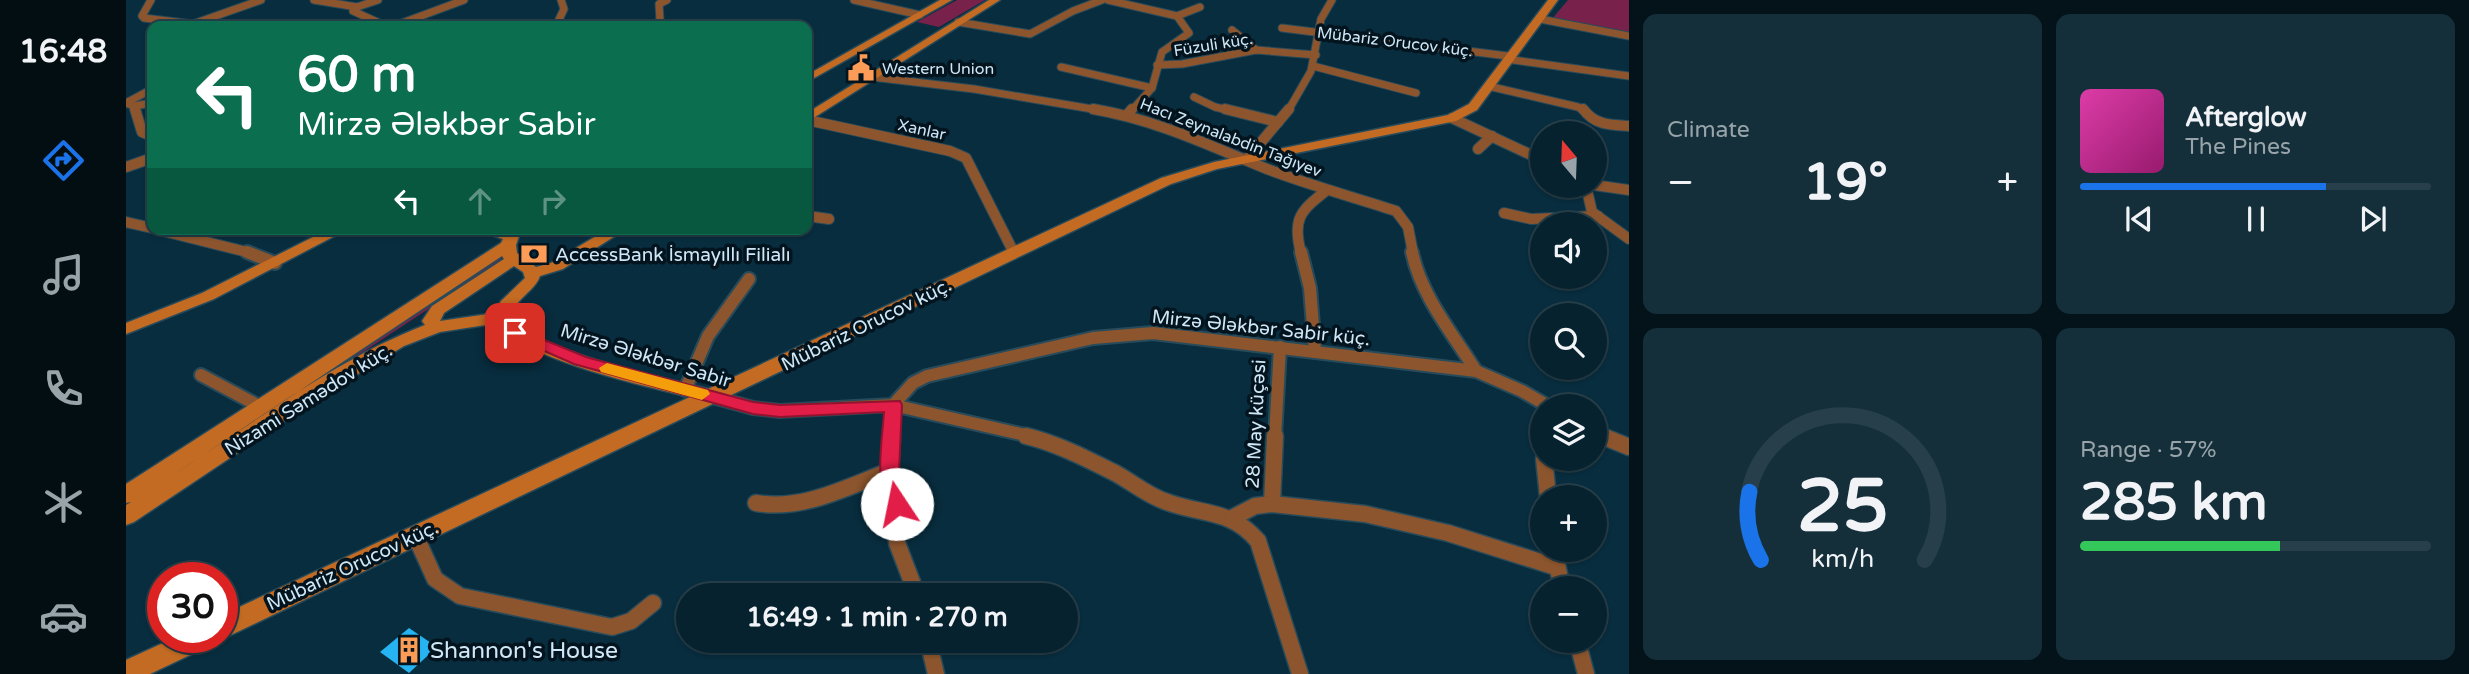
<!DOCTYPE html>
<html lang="en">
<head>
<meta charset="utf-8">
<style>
  body { margin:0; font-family:"Varela Round",sans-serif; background:#142f3a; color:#f1f3f6; height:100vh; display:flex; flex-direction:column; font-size:26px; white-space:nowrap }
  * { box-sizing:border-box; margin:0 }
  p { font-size:23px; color:#98a4aa }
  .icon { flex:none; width:38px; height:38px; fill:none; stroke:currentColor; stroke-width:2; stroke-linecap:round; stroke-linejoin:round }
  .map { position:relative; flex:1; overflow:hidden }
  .sheet { display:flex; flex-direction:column; gap:14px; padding:14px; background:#031319; width:840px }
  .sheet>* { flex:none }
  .top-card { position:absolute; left:21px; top:21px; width:665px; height:214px; border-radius:14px; box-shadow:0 2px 5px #0004,0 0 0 2px #273f4a; background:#0b6e4f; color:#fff; overflow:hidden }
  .needle { width:46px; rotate:341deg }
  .buttons { position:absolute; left:1404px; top:121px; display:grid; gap:14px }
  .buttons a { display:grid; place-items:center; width:77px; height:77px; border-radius:50%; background:#06222e; box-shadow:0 2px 5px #0004,0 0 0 2px #273f4a; font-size:35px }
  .speed { position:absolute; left:21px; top:562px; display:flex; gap:14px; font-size:35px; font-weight:700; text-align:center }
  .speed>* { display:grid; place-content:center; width:91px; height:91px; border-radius:50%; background:#06222e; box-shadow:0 2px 5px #0004,0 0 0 2px #273f4a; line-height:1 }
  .speed .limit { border:10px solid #d22; background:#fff; color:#111 }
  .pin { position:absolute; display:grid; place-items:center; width:60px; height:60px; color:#fff; margin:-30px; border-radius:14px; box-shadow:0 4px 10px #0006 }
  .me { position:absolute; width:77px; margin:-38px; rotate:349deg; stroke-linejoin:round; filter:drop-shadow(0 0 5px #0008) }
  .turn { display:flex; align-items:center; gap:24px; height:147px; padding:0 35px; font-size:32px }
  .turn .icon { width:91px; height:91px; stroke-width:2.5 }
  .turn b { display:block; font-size:49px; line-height:60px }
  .lanes { display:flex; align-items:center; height:66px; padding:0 35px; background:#0003; justify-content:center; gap:35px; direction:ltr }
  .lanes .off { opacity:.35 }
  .big { font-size:52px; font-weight:700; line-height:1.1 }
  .sheet .card { flex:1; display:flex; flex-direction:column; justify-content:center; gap:10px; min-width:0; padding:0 24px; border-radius:14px; background:#142f3a }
  .sheet .dial { align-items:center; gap:0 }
  .dial svg { height:182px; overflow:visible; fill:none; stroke:#273f4a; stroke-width:7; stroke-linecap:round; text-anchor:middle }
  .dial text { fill:#f1f3f6; stroke:none }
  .song { display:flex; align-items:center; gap:21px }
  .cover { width:84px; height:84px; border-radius:10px; background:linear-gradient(135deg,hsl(320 70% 55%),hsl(320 70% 35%)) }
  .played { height:7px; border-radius:4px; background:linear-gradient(90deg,#1a73e8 70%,#273f4a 70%) }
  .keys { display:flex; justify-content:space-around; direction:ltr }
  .heat { display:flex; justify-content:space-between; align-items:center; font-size:38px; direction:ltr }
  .charge { height:10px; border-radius:5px; background:linear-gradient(90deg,#34c759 57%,#273f4a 0) }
  .sheet .tiles { flex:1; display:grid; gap:14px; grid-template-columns:repeat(2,1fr) }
  .trip { position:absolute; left:550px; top:583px; width:402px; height:70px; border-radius:35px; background:#06222e; box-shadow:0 2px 5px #0004,0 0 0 2px #273f4a; font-weight:700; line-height:70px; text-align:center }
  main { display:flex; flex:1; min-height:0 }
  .dock { display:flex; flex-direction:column; width:126px; justify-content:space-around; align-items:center; background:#020e12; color:#98a4aa }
  .dock .icon { width:49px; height:49px }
  .dock .on { color:#1a73e8 }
  .dock b { font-size:32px; color:#f1f3f6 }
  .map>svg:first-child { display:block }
  .green { fill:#77214b }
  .building { fill:#26b3f1 }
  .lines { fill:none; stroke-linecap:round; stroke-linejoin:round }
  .street-far3-casing { stroke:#284b5b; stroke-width:9 }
  .street-far2-casing { stroke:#284b5b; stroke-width:12 }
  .street-far1-casing { stroke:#284b5b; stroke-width:16 }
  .street-casing { stroke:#284b5b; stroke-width:19 }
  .secondary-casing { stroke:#284b5b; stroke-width:3 }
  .street-far3 { stroke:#8c552d; stroke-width:7 }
  .street-far2 { stroke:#8c552d; stroke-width:10 }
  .street-far1 { stroke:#8c552d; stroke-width:12 }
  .street { stroke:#8c552d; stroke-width:16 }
  .secondary { fill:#c36b23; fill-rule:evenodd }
  .route { fill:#e11d48; stroke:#92132f; stroke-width:2 }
  .slow { fill:#f59e0b }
  .labels { text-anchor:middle; stroke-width:7; stroke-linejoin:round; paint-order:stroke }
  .far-street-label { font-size:16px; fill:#cfe7f6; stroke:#03141e }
  .far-poi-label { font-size:16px; fill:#cfe7f6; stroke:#03141e; text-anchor:start }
  .poi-label { font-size:19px; fill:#cfe7f6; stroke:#03141e; text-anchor:start }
  .street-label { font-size:19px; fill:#cfe7f6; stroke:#03141e }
  .near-poi-label { font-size:23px; fill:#cfe7f6; stroke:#03141e; text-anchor:start }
</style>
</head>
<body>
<main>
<nav class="dock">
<b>16:48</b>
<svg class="icon on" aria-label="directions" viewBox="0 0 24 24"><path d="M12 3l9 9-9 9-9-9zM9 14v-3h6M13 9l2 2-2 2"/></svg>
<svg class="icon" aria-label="music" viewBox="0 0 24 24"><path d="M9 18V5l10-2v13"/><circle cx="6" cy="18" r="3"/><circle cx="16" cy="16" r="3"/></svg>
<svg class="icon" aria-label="phone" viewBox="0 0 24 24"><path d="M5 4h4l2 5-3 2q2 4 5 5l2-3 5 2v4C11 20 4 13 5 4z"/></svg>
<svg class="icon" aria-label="climate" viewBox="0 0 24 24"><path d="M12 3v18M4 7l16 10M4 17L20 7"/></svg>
<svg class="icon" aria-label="car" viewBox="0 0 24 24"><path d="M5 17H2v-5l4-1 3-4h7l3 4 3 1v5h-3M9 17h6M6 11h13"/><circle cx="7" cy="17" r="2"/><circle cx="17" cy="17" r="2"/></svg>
</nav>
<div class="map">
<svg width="1503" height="674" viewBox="0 0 1503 674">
  <rect width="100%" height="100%" fill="#082d3e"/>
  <g class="green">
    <polygon points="831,0 859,0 813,27 791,22"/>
    <polygon points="1442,0 1503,0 1503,35 1425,20"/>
    <polygon points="370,256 377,260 0,508 0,499"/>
  </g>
  <polygon class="building" points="283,628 311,647 283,673 254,652"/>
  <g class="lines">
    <g class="street-far3-casing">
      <g id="street-far3">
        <polyline points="25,0 16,16 18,18 67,24 135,0"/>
        <polyline points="188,0 231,7 252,0"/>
        <polyline points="728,0 794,15"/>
        <polyline points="982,0 1051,16 1063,33 1036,52 1026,88 1005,111"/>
        <polyline points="231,7 227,11 260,26"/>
        <polyline points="1051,16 1074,7"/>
        <polyline points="1414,19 1503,36"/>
        <polyline points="832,22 904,34 947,11 976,0"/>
        <polyline points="268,26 338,0"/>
        <polyline points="430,26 438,9 435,0"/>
        <polyline points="528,26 534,20 533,4 541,0"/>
        <polyline points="1156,28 1382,56"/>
        <polyline points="1106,30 1130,50"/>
        <polyline points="1380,59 1503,76"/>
        <polyline points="1031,65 1056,64 1130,50 1190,55"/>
        <polyline points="1187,66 1290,93"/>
        <polyline points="935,67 1026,88"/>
        <polyline points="746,77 848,89 978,111"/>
        <polyline points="1362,86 1452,107 1458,111"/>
        <polyline points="1068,97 1089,107 1106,111"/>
        <polyline points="0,103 8,106 10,111"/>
        <polyline points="0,103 26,89"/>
        <polyline points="8,106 26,103"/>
        <polyline points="1162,111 1185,71 1195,19 1206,0"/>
      </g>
    </g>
    <g class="street-far2-casing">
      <g id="street-far2">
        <polyline points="9,109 16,132 26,136"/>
        <path d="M 967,109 C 1031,120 1082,145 1141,169 C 1183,185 1227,197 1270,211 L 1282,227 L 1287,253"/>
        <polyline points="1099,109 1152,122"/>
        <path d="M 1457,109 C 1469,125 1483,125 1503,126"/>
        <polyline points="1001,115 1006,109"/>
        <polyline points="1326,118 1416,160"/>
        <polyline points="681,120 824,151 840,158 888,253"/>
        <polyline points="1352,149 1366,136"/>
        <polyline points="1120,160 1163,109"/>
        <polyline points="0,167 26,158"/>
        <polyline points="1468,185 1503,190"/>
        <polyline points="1460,186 1466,212 1503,239"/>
        <polyline points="1378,213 1405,219 1472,216"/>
        <polyline points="681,216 703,219"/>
        <polyline points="0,222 26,228"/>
        <polyline points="29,229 125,253"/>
        <path d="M 1175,253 C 1166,219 1174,211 1201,190"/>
      </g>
    </g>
    <g class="street-far1-casing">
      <g id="street-far1">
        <polyline points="121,252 149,263"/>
        <polyline points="1175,252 1184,288 1189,351"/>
        <path d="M 1286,252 C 1295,296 1327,334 1350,371"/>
        <polyline points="75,375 135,407"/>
        <polyline points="559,390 582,336 623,279"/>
        <polyline points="587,397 627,408 654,411 767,405 908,437"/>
        <polyline points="767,405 787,383 801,376 967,338 1027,333 1350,371 1396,391 1422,406"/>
        <polyline points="1468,432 1480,437"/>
        <polyline points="766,437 767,405"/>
        <polyline points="1149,437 1154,347"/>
      </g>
    </g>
    <g class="street-casing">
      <g id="street">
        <polyline points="766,436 764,471 769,486 771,543 791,595"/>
        <path d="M 900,436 C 930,443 961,459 989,473 C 1006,482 1022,496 1041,502 C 1076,515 1105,509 1132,541 L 1174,674"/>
        <polyline points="1476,436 1503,447"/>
        <polyline points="1418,458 1422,497"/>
        <path d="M 630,503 C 678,511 720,487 764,471"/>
        <polyline points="1146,504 1149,436"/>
        <polyline points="1106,518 1129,506 1146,504 1239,514 1322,533 1430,567"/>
        <polyline points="289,535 309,579 334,596 486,627 505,621 527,603"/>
        <polyline points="1428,550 1436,588"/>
        <polyline points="802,640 810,674"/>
        <polyline points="1451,640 1460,674"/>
      </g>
    </g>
    <g class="secondary-casing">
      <g id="secondary">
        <polygon points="814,0 826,0 681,82 681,75"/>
        <polygon points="863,0 874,0 681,122 681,113"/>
        <path d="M 1422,0 L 1432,0 L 1351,110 L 1330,121 L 1091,169 L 1045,184 L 105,635 L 96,638 L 94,637 L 96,637 L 96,615 L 564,397 C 523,387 392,358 373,323 L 314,332 L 278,346 L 204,391 L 8,522 L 0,525 L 0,505 L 5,502 L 0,503 L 0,484 L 375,243 L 377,239 L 349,229 L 413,229 L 411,232 L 393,236 L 390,245 L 391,253 L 410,267 L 425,263 L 482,229 L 500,229 L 437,269 L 414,276 C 409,291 390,298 385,315 C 407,352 538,378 582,389 L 1035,178 L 1088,162 L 1322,115 L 1343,104 ZM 376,256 L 378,259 L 306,306 L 296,321 L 299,325 C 208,360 123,426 41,479 ZM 388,266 L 397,272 L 399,278 L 375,301 L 369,313 L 314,321 L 318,313 Z"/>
        <polygon points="203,229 222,229 88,299 0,334 0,323 76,293"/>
        <polygon points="50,637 88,637 85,645 24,674 0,674 0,660"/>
      </g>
    </g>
    <use href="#street-far3" class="street-far3"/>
    <use href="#street-far2" class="street-far2"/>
    <use href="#street-far1" class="street-far1"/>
    <use href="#street" class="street"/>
    <use href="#secondary" class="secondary"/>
  </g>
  <path class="route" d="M 389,328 L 460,357 L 627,402 L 654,405 L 774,401 L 776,405 L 773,471 L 781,504 L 778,510 L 771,512 L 764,510 C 748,481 756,443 758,412 L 654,417 L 627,414 L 448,364 L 384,336 L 381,333 Z"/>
  <polygon class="slow" points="481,363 582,390 584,394 576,400 475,372 473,368"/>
  <defs>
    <g id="civic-bare" transform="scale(2.1)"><path d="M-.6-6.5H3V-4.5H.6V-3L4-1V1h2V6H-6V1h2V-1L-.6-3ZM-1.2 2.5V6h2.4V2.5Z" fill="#fd9c56" stroke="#03141e" stroke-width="2.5" paint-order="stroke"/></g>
    <g id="bank-bare" transform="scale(2.1)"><path d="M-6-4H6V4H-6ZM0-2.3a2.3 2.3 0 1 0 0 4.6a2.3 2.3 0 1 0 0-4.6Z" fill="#fd9c56" stroke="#03141e" stroke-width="2.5" paint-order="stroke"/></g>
    <g id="building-bare" transform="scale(2.1)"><path d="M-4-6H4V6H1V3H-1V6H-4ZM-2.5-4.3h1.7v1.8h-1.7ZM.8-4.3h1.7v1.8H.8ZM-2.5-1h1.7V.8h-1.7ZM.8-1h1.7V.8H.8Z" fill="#fd9c56" stroke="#03141e" stroke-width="2.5" paint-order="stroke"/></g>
  </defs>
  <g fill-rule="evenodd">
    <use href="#civic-bare" x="735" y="68"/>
    <use href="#bank-bare" x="408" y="254"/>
    <use href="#building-bare" x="283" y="650"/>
  </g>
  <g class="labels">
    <g class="far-street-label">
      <text transform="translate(1269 41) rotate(7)" y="6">Mübariz Orucov küç.</text>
      <text transform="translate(1087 44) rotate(-9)" y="6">Füzuli küç.</text>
      <text transform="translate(796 129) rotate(12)" y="6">Xanlar</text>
      <text transform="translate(1105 137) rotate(21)" y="6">Hacı Zeynalabdin Tağıyev</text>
    </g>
    <g class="far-poi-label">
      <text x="756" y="74">Western Union</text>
    </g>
    <g class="poi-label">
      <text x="429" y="261">AccessBank İsmayıllı Filialı</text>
    </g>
    <g class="street-label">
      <text transform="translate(740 324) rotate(-26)" y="7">Mübariz Orucov küç.</text>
      <text transform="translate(1135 327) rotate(6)" y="7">Mirzə Ələkbər Sabir küç.</text>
      <text transform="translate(520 355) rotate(17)" y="7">Mirzə Ələkbər Sabir</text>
      <text transform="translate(182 399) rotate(-32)" y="7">Nizami Səmədov küç.</text>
      <text transform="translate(1129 424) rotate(-87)" y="7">28 May küçəsi</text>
      <text transform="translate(226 565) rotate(-25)" y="7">Mübariz Orucov küç.</text>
    </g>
    <g class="near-poi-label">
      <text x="304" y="658">Shannon's House</text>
    </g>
  </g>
</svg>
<div class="buttons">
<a><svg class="needle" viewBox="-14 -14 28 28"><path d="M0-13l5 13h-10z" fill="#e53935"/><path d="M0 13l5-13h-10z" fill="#98a4aa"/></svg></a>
<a><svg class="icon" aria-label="sound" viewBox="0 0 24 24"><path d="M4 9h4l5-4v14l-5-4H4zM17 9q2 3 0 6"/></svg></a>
<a><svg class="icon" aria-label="search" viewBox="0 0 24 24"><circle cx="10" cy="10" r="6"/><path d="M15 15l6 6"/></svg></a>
<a><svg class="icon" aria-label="layers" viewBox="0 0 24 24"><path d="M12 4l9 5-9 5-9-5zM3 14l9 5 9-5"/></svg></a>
<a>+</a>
<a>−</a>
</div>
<div class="speed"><div class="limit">30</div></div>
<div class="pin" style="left:389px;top:333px;background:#d93025"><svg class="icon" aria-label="arrive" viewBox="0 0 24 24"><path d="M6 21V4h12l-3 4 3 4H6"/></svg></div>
<svg class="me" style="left:771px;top:504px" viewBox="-20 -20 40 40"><circle r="19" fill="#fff"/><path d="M0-13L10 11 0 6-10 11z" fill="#e11d48"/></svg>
<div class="trip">16:49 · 1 min · 270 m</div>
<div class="top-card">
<div class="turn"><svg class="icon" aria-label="left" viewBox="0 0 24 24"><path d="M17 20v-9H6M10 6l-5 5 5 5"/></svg><div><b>60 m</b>Mirzə Ələkbər Sabir</div></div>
<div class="lanes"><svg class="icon" aria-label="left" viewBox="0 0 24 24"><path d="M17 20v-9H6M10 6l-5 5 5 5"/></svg><svg class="icon off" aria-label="ahead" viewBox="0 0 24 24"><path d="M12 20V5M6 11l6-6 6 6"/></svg><svg class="icon off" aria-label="right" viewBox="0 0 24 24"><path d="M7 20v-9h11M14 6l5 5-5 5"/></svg></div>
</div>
</div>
<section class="sheet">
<div class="tiles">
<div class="card"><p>Climate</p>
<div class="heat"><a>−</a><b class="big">19°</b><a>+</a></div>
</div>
<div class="card">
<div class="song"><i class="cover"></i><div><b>Afterglow</b><p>The Pines</p></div></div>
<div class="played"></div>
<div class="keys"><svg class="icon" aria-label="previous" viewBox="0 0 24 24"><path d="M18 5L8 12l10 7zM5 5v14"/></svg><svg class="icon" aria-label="pause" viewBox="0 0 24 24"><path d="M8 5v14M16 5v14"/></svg><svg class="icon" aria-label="next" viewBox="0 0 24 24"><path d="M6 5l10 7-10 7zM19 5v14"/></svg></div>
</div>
<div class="card dial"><svg viewBox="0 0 100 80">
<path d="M14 69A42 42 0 1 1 86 69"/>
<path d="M14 69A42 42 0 0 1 9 39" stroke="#1a73e8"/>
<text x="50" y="56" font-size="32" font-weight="700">25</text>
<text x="50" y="72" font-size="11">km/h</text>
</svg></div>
<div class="card"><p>Range · 57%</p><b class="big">285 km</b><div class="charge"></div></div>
</div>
</section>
</main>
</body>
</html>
